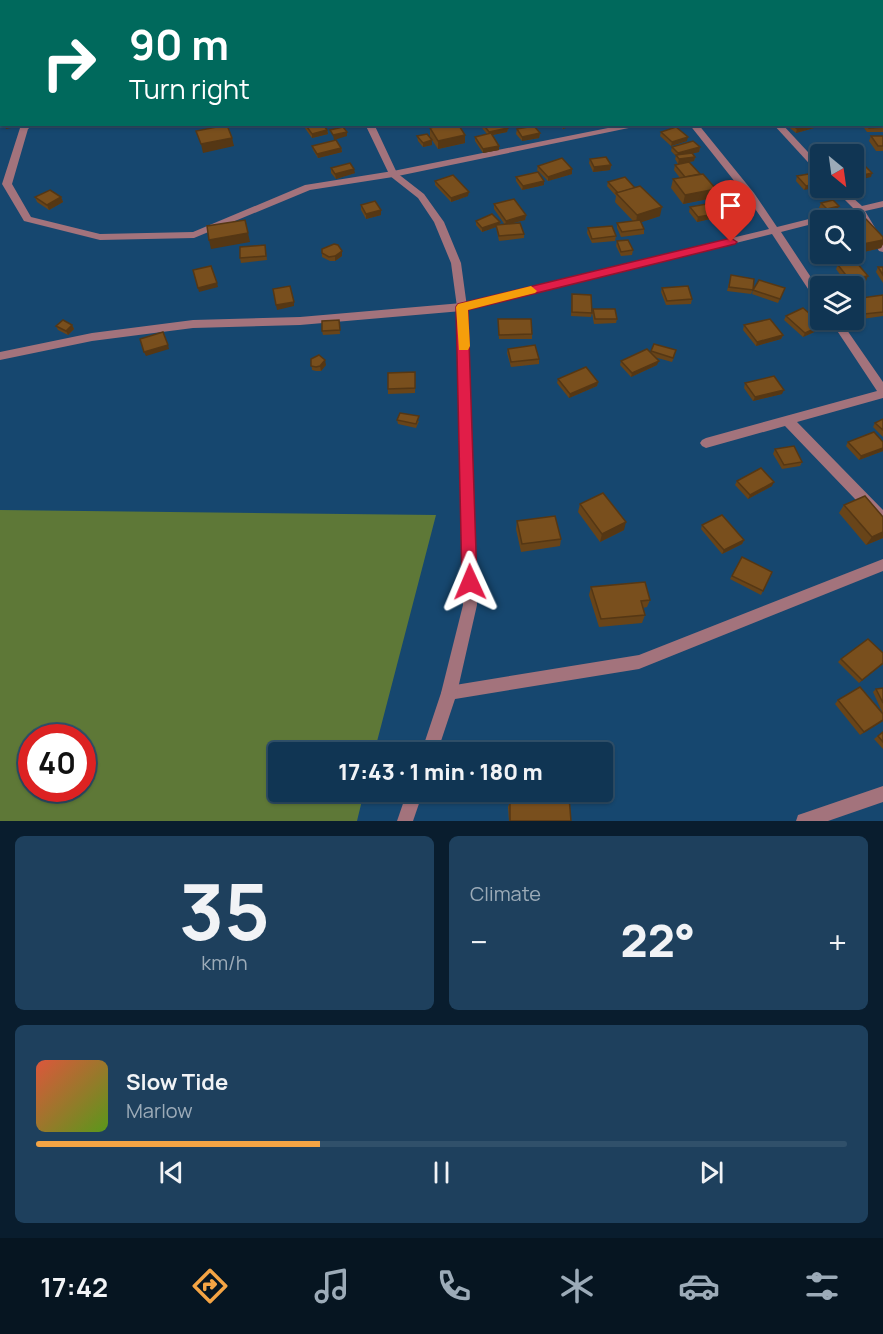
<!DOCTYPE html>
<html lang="en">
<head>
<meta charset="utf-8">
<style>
  body { margin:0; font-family:Manrope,sans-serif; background:#1e405d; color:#f1f3f6; height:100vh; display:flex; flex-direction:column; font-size:22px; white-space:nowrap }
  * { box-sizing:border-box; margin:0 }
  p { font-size:20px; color:#9cabb8 }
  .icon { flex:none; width:33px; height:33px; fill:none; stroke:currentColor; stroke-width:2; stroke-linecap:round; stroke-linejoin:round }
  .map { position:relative; height:821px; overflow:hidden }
  .side { display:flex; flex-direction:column; gap:15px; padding:15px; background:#091d2e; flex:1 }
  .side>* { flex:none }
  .top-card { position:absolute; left:0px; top:0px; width:884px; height:126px; box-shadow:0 2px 4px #0004,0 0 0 2px #30506a; background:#00695c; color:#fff; overflow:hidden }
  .needle { width:39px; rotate:151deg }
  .controls { position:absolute; left:810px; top:144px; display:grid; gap:12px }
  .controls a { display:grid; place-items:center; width:54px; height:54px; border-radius:6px; background:#103553; box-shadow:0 2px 4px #0004,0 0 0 2px #30506a; font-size:30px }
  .speed { position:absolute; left:18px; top:724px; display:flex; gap:12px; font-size:30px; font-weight:700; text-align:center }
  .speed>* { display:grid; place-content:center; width:78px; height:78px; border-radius:50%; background:#103553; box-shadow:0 2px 4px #0004,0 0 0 2px #30506a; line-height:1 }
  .speed .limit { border:9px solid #d22; background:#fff; color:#111 }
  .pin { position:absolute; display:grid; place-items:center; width:51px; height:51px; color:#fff; margin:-62px -26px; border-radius:50% 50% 50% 0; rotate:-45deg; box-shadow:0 0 6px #0007 }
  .pin .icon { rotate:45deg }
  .me { position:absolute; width:66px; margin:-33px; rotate:359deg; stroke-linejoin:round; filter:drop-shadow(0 0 4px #0008) }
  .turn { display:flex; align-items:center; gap:21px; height:126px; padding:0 30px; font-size:27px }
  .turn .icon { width:78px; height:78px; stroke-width:2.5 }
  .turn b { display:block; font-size:42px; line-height:51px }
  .big { font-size:45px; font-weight:800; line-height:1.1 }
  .side .card { flex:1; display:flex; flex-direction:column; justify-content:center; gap:9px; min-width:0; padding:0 21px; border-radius:9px; background:#1e405d }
  .side .dial { align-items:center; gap:0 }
  .dial b { font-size:78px; line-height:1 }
  .song { display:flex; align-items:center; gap:18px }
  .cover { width:72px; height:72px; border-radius:9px; background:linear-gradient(135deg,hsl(10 70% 55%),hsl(90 70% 35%)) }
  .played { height:6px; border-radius:3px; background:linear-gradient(90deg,#f4a444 35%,#30506a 35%) }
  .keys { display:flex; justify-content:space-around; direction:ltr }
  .heat { display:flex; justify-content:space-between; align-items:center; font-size:33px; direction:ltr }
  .side .tiles { flex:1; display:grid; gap:15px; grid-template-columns:1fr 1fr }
  .card:last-child { grid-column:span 2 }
  .trip { position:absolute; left:268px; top:742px; width:345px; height:60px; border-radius:6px; background:#103553; box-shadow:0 2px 4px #0004,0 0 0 2px #30506a; font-weight:800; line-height:60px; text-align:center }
  .tab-bar { display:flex; height:96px; justify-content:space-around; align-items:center; background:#061521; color:#9cabb8 }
  .tab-bar .icon { width:42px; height:42px }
  .tab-bar .on { color:#f4a444 }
  .tab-bar b { font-size:27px; color:#f1f3f6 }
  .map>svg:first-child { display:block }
  .green { fill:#5e7837; fill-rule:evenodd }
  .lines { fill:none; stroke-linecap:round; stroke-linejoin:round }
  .service { fill:#a3737c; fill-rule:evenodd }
  .minor { fill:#a3737c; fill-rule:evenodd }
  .tertiary { fill:#a3737c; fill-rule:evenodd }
  .wall { fill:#684419 }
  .shaded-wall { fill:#553714 }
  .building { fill:#794f1d; stroke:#553714; stroke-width:1.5 }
  .route { fill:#e11d48; stroke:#92132f; stroke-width:1.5 }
  .slow { fill:#f59e0b }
</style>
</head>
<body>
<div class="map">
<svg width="883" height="821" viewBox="0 0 883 821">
  <rect width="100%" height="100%" fill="#16476f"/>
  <path class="green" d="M 0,510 L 436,515 L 374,753 L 279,753 L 279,792 L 364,792 L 357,821 L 0,821 ZM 32,738 L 82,738 L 82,789 L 32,789 Z"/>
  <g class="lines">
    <g class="service">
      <rect x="178" y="0" width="8" height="2"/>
      <polygon points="692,0 701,0 702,2 693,2"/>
      <polygon points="23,124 34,124 28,129 12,184 31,217 100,234 193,232 305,185 393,171 398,174 393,177 310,190 194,238 100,240 24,221 2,184 20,128"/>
    </g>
    <g class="minor">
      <polygon points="350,0 363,0 348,2"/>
      <polygon points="543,0 552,0 553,2 544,2"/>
      <polygon points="754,0 765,0 753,2"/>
      <polygon points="628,124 648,124 393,177 388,174 393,171"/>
      <polygon points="689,124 698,124 754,193 777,227 853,208 833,188 842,188 862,206 883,201 883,207 865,211 883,241 883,252 879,251 857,213 820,220 820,222 781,232 820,291 820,302 816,301 772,234 462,311 300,325 193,328 92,341 0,360 0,352 92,333 193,320 300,317 462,303 769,229 747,197"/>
      <polygon points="773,124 782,124 820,165 820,173 817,172"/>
      <polygon points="830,320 840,320 883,382 883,398 797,422 883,510 883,525 878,523 785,426 706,448 702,446 700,443 702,440 706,438 877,391"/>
      <polygon points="883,559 883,571 639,669 449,700 444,698 441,693 444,688 449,686 639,655"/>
      <polygon points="883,786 883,802 828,821 796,821 798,815 804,813"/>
    </g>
    <g class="tertiary">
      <polygon points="339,0 348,0 347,2"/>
      <polygon points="365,124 374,124 397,173 424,194 444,222 461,263 467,307 477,605 457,693 437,753 421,753 441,693 463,605 457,307 451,263 434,222 418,198 390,176"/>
      <polygon points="407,792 423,792 413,821 397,821"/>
    </g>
  </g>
  <g class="wall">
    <polygon points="883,118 883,132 867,132 861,124 882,124"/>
    <polygon points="302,124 323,124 327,130 328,134 312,138"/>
    <polygon points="482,124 505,124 508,128 507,132 492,135 499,146 499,150 483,153 475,141 475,137 487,134 482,128"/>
    <polygon points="558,124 571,124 571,126 563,129"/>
    <polygon points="785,124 815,124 814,128 796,133"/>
    <polygon points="430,128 465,143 438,149 430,137"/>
    <polygon points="517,129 540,133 539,138 522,141 516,134"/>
    <polygon points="661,132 687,141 671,146 660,136"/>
    <polygon points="417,136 432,145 423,147 418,141"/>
    <polygon points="871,136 883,136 883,151 876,151 869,141"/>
    <polygon points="312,146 341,148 342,152 318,158 313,150"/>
    <polygon points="672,147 700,147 699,152 693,153 695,157 694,161 678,164 675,159 676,156 671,151"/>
    <polygon points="823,150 853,154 821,154"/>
    <polygon points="590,159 611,165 610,170 593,172 589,163"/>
    <polygon points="675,165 713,198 683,204 671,188 673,179 680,178 674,170"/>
    <polygon points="538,166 572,174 548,181 537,170"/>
    <polygon points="331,168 355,173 336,179 331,173"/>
    <polygon points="820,172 804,190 796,181 797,176"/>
    <polygon points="516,177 544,185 522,190 516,181"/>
    <polygon points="435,181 468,196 451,202 435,185"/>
    <polygon points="608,182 660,216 641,222 644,229 644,234 621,237 617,228 617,223 633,221 615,202 616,196 607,186"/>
    <polygon points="35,197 61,197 63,202 49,210 37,202"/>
    <polygon points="821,203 839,206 837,210 825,213 819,208"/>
    <polygon points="494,204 526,215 525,220 508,224 524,234 524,238 499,241 496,227 482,232 476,225 476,221 500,222 499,225 505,225 494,209"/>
    <polygon points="361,205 381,210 381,215 366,219 361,210"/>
    <polygon points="690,207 720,213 719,217 697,222 689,212"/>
    <polygon points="854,221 883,237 883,244 881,248 859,253 854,246"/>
    <polygon points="588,228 616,236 615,241 592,243 587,233"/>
    <polygon points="617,241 633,250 632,255 621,256 616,246"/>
    <polygon points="265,245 267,260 241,263 240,258"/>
    <polygon points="322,249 342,256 335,261 330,261 322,257"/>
    <polygon points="838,265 866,281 847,284 836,269"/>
    <polygon points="878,267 883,267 883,283 876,272"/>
    <polygon points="731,275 753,290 751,294 727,291"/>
    <polygon points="662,288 692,299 691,304 666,305 661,292"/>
    <polygon points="785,288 778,303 752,294 753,290"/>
    <polygon points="572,294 592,313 591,317 571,316"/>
    <polygon points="883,295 883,316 862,319 854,306 854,299"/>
    <polygon points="593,309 617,319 616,323 594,324 592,313"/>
    <polygon points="786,316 823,325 821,329 803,337 784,320"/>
    <polygon points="498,319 532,334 532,339 499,339"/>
    <polygon points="339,320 340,334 323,335 322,331"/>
    <polygon points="72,325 74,329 68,335 58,330 56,326"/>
    <polygon points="744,325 783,335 781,339 756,346 743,330"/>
    <polygon points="654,344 675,355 672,362 654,357 657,365 631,377 620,365 621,361 651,353"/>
    <polygon points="508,349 539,359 539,364 511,367 507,353"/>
    <polygon points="311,359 326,365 321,371 316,371 312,370"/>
    <polygon points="415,372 415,393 388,394 388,389"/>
    <polygon points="558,379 598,382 597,386 569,398 557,383"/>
    <polygon points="745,383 782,394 753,401 744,388"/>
    <polygon points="883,419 883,437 873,427 875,423"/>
    <polygon points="397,420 419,421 416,428 398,424"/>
    <polygon points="848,442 883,442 883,451 859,460 846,446"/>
    <polygon points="775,449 802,462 800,466 782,469 773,454"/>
    <polygon points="737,481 772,486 748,499 735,485"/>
    <polygon points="580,504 624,530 600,542 578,512"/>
    <polygon points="844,505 883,538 866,545 839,513"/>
    <polygon points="517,521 561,539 560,546 521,552 516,529"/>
    <polygon points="702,525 744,540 742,544 722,554 701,529"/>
    <polygon points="742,557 772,572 761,595 730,579"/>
    <polygon points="591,587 650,600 647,607 643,608 645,615 642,623 599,627 589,595"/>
    <polygon points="841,659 883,664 859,683 838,662"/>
    <polygon points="883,688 883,714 873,692 876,689"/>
    <polygon points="838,700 883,721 860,735 835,704"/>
    <polygon points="883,732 883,749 874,739"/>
    <polygon points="481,792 537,792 536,796 483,802"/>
    <polygon points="510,801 571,821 509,821 508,807"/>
  </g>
  <g class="shaded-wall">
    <polygon points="597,0 612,0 606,2 594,2"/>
    <polygon points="4,124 22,124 21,126 6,129"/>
    <polygon points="571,124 571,126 563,129 563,125"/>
    <polygon points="812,124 815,124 814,128 796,133 797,129"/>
    <polygon points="508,128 507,132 488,136 489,132"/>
    <polygon points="327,130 328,134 312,138 312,134"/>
    <polygon points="347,132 347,136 334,140 333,135"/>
    <polygon points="540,133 539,138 522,141 522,137"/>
    <polygon points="465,135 465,143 438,149 438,141"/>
    <polygon points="688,137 687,141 671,146 672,142"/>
    <polygon points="232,138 234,146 203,153 201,144"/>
    <polygon points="432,140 432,145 423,147 423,143"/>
    <polygon points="499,146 499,150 483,153 483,149"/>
    <polygon points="700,147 699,152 677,157 678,153"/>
    <polygon points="341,148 342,152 318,158 317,154"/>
    <polygon points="695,157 694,161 678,164 679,159"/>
    <polygon points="611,165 610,170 593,172 594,167"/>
    <polygon points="354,169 355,173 336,179 335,174"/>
    <polygon points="572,169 572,174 548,181 548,177"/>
    <polygon points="872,173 871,177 854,181 854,177"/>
    <polygon points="544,181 544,185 522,190 523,186"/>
    <polygon points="820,183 820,187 804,190 806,186"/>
    <polygon points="716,189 713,198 683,204 685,195"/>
    <polygon points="469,192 468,196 451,202 451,198"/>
    <polygon points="61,197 63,202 49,210 47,205"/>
    <polygon points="839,206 837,210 825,213 827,209"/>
    <polygon points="662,207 660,216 636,224 637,215"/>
    <polygon points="381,210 381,215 366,219 366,214"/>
    <polygon points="720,213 719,217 697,222 698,217"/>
    <polygon points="526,215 525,220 505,225 506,221"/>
    <polygon points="500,222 499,226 482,232 482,228"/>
    <polygon points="248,233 250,242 211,249 209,240"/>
    <polygon points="883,240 883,244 881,248 859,253 863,244"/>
    <polygon points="342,251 342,256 335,261 335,256"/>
    <polygon points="868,276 866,281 847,284 849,279"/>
    <polygon points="217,283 218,287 199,292 198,288"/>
    <polygon points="294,302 294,306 277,310 276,305"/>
    <polygon points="72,325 74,329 68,335 66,331"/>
    <polygon points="823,325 821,329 803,337 805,333"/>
    <polygon points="783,335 781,339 756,346 757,342"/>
    <polygon points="168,345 169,349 146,356 144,352"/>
    <polygon points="325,360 326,365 321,371 320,366"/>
    <polygon points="659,361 657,365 631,377 632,373"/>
    <polygon points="598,382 597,386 569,398 570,394"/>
    <polygon points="784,390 782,394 753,401 755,397"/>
    <polygon points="883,448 883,451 859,460 861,456"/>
    <polygon points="774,482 772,486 748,499 750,495"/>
    <polygon points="626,522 624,530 600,542 602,534"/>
    <polygon points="883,532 883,538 866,545 872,537"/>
    <polygon points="744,540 742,544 722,554 724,550"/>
    <polygon points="883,663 883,664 859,683 862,680"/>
    <polygon points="883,720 883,721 860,735 864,732"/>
  </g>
  <g class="building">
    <polygon points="117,0 130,0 131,2 117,2"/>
    <polygon points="161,0 175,0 175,2 160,2"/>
    <polygon points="882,118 883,118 883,127 869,128 866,124 882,124"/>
    <polygon points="305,124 323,124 327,130 312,134"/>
    <polygon points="446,124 458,124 465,135 438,141 430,128"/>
    <polygon points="483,124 505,124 508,128 489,132"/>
    <polygon points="792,124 812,124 797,129"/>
    <polygon points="227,125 232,138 201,144 196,131"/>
    <polygon points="534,126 540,133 522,137 517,129"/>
    <polygon points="343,127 347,132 333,135 330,130"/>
    <polygon points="676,127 688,137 672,142 661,132"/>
    <polygon points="491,133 499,146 483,149 475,137"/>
    <polygon points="427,134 432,140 423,143 417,136"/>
    <polygon points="871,136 883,136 883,146 878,146"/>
    <polygon points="336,140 341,148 317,154 312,146"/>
    <polygon points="693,141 700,147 678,153 672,147"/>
    <polygon points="842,144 853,153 850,154 829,154 823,150"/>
    <polygon points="692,153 695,157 679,159 676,155"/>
    <polygon points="606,157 611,165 594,167 590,159"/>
    <polygon points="562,158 572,169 548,177 538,166"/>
    <polygon points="689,162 700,174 685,177 675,165"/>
    <polygon points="350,163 354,169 335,174 331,168"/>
    <polygon points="862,163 872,173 854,177 854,165"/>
    <polygon points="538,172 544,181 523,186 516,177"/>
    <polygon points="820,172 820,183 806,186 797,176"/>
    <polygon points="703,174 716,189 685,195 673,179"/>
    <polygon points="453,175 469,192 451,198 435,181"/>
    <polygon points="625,177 635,188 618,193 608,182"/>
    <polygon points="640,186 662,207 637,215 616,193"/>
    <polygon points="50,190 61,197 47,205 35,197"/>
    <polygon points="514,199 526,215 506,221 494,204"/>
    <polygon points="833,200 839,206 827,209 821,203"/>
    <polygon points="375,201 381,210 366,214 361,205"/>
    <polygon points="712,203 720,213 698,217 690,207"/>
    <polygon points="492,214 500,222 482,228 476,221"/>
    <polygon points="866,219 883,237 883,240 863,244 854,233 854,221"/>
    <polygon points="245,220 248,233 209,240 207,226"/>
    <polygon points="640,220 644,229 622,232 617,223"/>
    <polygon points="520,223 524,234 499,236 496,225"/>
    <polygon points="612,226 616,236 592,239 588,228"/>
    <polygon points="628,240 633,250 621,252 617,241"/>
    <polygon points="334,244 338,245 342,251 335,256 329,257 322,253 322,249"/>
    <polygon points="265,245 266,256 240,258 240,247"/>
    <polygon points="856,262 868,276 849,279 838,265"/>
    <polygon points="211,266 217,283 198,288 193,270"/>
    <polygon points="878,267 883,267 883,275"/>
    <polygon points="731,275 754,279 753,290 729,287"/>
    <polygon points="759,280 785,288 780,299 753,290"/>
    <polygon points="290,286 294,302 276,305 273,289"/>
    <polygon points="688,286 692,299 667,301 662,288"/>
    <polygon points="572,294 591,295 592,313 572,312"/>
    <polygon points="883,295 883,312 864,314 854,299"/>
    <polygon points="803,308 823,325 805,333 786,316"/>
    <polygon points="593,309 615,309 617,319 595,319"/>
    <polygon points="498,319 531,319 532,334 499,335"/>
    <polygon points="770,319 783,335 757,342 744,325"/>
    <polygon points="63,320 72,325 66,331 56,326"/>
    <polygon points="339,320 340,330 322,331 322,321"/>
    <polygon points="163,332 168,345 144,352 140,339"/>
    <polygon points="654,344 676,350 673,358 651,351"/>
    <polygon points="535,345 539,359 511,362 508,349"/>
    <polygon points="647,349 659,361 632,373 621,361"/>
    <polygon points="319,355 325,360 320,366 316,367 311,366 311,359"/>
    <polygon points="586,367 598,382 570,394 558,379"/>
    <polygon points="415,372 415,388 388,389 388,373"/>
    <polygon points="774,376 784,390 755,397 745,383"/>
    <polygon points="400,413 419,416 416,424 397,420"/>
    <polygon points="883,419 883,430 875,423"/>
    <polygon points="874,432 883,442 883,448 861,456 848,442"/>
    <polygon points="794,446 802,462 784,465 775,449"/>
    <polygon points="761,468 774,482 750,495 737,481"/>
    <polygon points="603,493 626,522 602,534 580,504"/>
    <polygon points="865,496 883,517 883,532 872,537 844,505"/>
    <polygon points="722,515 744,540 724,550 702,525"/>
    <polygon points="555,516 561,539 522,544 517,521"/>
    <polygon points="742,557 772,572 763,591 732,576"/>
    <polygon points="645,582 650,600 641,601 645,615 601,619 591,587"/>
    <polygon points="868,639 883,653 883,663 862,680 841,659"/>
    <polygon points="860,687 883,714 883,720 864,732 838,700"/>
    <polygon points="883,688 883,703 876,689"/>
    <polygon points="883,732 883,742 878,736"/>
    <polygon points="483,792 526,792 483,796"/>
    <polygon points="569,797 571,821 510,821 510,801"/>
  </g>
  <polygon class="route" points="731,238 737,242 735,244 468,310 477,582 475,587 470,589 464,587 462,582 456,307 458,304"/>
  <polygon class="slow" points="531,286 537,291 535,293 468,310 470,346 468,350 459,350 456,307 458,304"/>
</svg>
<div class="controls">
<a><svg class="needle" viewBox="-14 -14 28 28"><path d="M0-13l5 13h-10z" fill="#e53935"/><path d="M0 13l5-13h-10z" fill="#9cabb8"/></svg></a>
<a><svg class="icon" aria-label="search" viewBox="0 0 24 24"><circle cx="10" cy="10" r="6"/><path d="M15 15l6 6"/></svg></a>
<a><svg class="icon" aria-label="layers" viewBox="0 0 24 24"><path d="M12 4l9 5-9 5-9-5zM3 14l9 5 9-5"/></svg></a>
</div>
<div class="speed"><div class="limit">40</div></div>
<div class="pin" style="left:731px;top:242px;background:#d93025"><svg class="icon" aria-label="arrive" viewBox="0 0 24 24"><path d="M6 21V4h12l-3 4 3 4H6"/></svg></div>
<svg class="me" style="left:470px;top:582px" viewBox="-20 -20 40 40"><path d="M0-17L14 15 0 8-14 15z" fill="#e11d48" stroke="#fff" stroke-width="4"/></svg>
<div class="trip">17:43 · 1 min · 180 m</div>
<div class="top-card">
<div class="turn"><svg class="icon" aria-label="right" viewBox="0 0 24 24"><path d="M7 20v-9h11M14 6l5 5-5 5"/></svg><div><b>90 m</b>Turn right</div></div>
</div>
</div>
<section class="side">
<div class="tiles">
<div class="card dial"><b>35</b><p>km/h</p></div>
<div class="card"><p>Climate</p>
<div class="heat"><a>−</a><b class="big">22°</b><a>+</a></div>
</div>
<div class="card">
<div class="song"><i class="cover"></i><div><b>Slow Tide</b><p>Marlow</p></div></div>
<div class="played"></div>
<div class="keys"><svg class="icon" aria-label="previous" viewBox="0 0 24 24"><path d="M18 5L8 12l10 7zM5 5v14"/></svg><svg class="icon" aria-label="pause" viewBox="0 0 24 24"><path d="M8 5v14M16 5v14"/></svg><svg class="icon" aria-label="next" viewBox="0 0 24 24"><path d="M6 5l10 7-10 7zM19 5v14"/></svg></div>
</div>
</div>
</section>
<nav class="tab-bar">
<b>17:42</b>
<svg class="icon on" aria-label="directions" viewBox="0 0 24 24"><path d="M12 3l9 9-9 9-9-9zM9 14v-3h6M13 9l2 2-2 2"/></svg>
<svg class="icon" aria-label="music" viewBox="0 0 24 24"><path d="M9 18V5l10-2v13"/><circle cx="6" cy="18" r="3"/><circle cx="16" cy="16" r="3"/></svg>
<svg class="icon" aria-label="phone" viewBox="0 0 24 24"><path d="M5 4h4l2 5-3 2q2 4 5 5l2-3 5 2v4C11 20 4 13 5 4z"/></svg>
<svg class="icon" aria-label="climate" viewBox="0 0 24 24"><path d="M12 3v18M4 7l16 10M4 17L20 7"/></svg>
<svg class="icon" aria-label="car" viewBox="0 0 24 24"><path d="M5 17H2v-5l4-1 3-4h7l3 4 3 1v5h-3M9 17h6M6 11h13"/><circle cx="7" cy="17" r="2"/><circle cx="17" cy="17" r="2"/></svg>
<svg class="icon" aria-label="filters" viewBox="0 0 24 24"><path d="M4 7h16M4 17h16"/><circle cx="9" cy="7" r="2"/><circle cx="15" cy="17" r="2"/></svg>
</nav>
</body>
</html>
